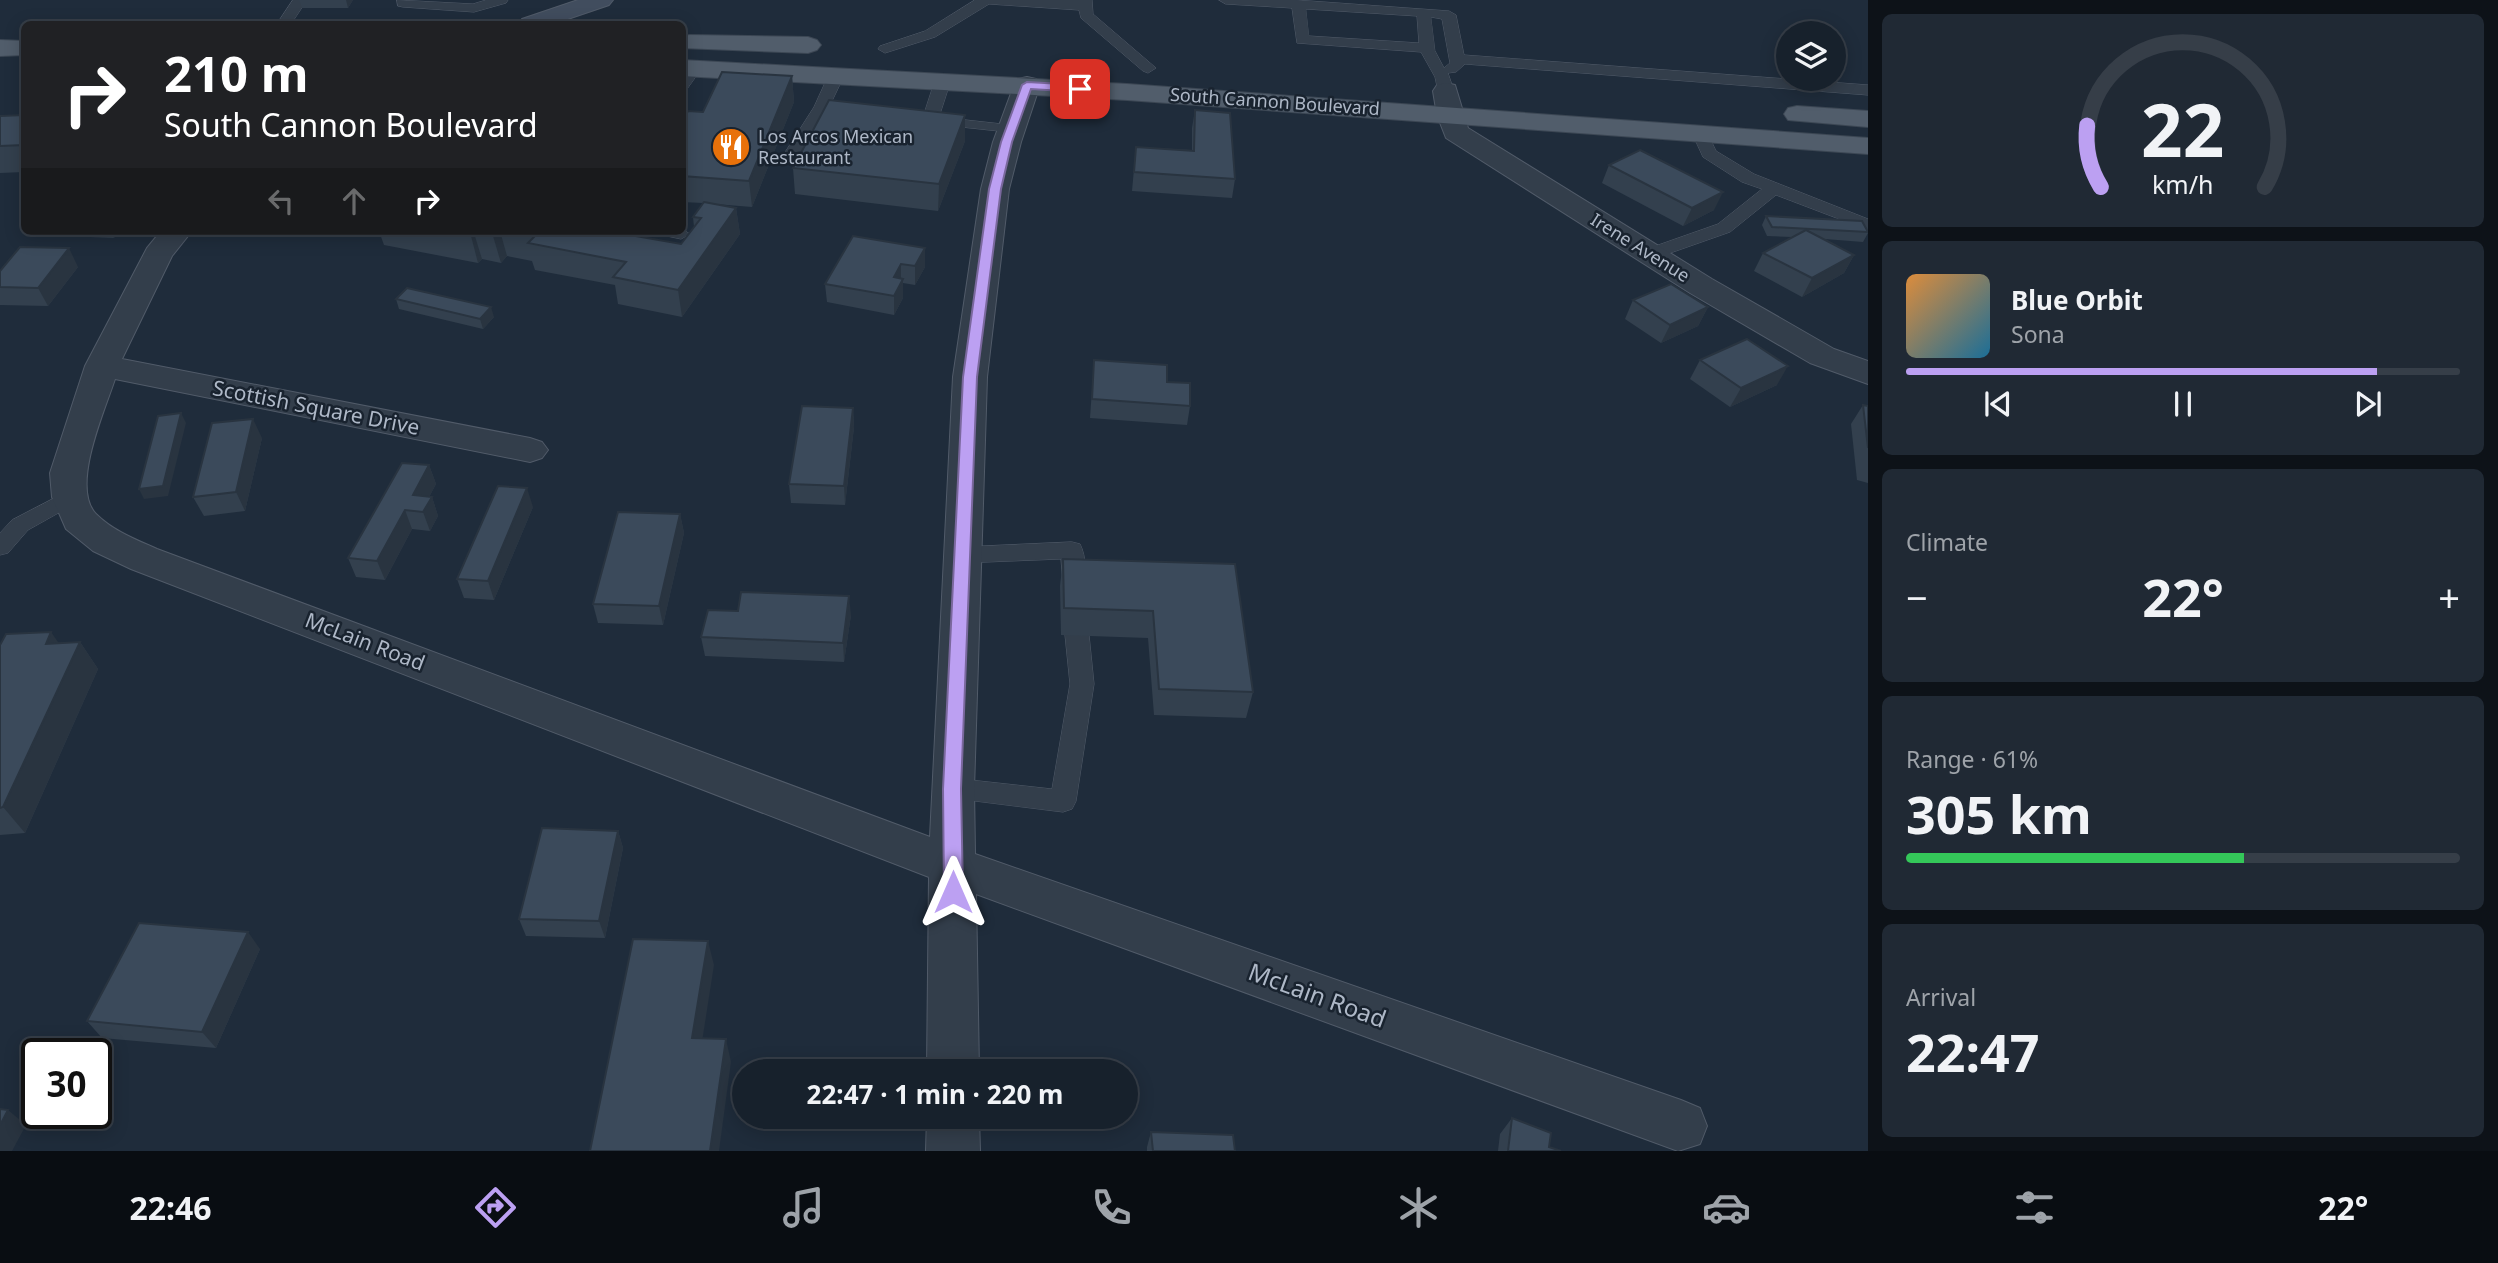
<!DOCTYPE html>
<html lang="en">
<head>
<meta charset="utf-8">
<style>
  body { margin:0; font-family:"Noto Sans",sans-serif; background:#202934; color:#f1f3f6; height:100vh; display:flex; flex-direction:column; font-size:26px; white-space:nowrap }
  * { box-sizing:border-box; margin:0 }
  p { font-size:23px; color:#9ea3a9 }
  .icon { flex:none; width:38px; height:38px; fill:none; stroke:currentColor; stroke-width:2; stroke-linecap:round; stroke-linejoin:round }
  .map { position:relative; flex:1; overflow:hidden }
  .drawer { display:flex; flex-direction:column; gap:14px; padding:14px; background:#0d1218; width:630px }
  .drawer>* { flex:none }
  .guide { position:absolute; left:21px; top:21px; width:665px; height:214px; border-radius:10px; box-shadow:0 4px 18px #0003,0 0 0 2px #363e48; background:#202124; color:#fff; overflow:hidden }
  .controls { position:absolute; left:1776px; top:21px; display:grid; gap:14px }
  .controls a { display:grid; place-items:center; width:70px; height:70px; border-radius:50%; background:#17212c; box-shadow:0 4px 18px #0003,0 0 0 2px #363e48; font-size:35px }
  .speed { position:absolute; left:21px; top:1038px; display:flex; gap:14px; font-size:35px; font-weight:700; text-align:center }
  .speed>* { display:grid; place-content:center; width:91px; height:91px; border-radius:50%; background:#17212c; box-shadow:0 4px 18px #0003,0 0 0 2px #363e48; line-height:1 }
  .speed .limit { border:4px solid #111; border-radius:10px; background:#fff; color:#111 }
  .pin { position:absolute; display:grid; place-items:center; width:60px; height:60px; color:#fff; margin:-30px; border-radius:14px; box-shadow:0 4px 10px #0006 }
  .me { position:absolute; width:77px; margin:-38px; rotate:0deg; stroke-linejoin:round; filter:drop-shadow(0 0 5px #0008) }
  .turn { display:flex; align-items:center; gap:24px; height:147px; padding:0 28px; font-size:32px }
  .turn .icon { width:91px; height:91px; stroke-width:2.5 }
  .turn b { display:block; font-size:49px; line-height:60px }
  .lanes { display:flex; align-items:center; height:66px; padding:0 28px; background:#0003; justify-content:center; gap:35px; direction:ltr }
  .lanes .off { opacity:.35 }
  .big { font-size:52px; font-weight:700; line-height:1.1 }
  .drawer .card { flex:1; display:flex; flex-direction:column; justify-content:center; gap:10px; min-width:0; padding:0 24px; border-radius:10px; background:#202934 }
  .drawer .dial { align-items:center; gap:0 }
  .dial svg { height:182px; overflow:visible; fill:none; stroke:#363e48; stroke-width:7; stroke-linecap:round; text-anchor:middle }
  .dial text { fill:#f1f3f6; stroke:none }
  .song { display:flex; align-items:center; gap:21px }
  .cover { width:84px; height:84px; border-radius:10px; background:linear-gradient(135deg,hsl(30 70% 55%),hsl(200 70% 35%)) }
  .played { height:7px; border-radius:4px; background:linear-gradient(90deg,#bca0f2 85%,#363e48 85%) }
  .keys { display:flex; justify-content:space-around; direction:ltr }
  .heat { display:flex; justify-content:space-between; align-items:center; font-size:38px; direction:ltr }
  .charge { height:10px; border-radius:5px; background:linear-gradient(90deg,#34c759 61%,#363e48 0) }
  .trip { position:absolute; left:732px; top:1059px; width:406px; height:70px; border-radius:35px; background:#17212c; box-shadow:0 4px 18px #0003,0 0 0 2px #363e48; font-weight:700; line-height:70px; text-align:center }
  .tab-bar { display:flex; height:112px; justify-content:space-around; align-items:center; background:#090d12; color:#9ea3a9 }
  .tab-bar .icon { width:49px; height:49px }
  .tab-bar .on { color:#bca0f2 }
  .tab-bar b { font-size:32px; color:#f1f3f6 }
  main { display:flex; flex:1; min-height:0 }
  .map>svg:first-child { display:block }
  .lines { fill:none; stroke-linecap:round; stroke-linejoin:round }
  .lane-casing { stroke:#515b69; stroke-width:1 }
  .street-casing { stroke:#515b69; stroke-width:2 }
  .secondary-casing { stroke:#515b69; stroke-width:2 }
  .primary-casing { stroke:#3c4754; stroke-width:2 }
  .lane { fill:#333e4b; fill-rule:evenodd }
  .street { fill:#333e4b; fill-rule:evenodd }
  .secondary { fill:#414d5e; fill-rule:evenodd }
  .primary { fill:#515d6b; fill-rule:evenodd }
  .wall { fill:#33404e }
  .shaded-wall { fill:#293440 }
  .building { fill:#3b4a5b; stroke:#293440; stroke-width:2 }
  .route { fill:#bca0f2; stroke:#7a689d; stroke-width:2 }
  .labels { text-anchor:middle; stroke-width:5; stroke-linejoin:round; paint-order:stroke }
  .far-street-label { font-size:18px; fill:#aeb8c7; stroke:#19232f }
  .far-poi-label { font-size:18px; fill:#aeb8c7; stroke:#19232f; text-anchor:start }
  .street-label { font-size:21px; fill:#aeb8c7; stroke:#19232f }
  .near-street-label { font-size:24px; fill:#aeb8c7; stroke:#19232f }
</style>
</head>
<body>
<main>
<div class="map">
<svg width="1868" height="1151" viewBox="0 0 1868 1151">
  <rect width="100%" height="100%" fill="#1f2c3b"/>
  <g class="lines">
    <g class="lane-casing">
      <g id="lane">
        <polygon points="293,0 307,0 291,24 277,24"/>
        <polygon points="397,0 473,4 486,0 508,0 506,3 474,12 403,7 398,6"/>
        <polygon points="975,0 1092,0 1093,14 1156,68 1148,73 1143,71 1081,18 1079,10 989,4 935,37 885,53 878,49 880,46 925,31"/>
        <path d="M 1219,0 L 1296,0 L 1449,11 L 1456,15 L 1464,55 L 1868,85 L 1868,95 L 1465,64 L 1456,72 L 1448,73 L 1454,91 L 1446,96 L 1438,91 L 1435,77 L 1421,52 L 1297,43 L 1292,8 L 1226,4 ZM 1306,9 L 1417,16 L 1419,43 L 1309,36 ZM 1431,17 L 1442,19 L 1450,63 L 1444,68 L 1435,51 Z"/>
        <polygon points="694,63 702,68 687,89 682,90 682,74 689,65"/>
        <polygon points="837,69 845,74 831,103 855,106 863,111 855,116 827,112 796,160 784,160 782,157 814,107 829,74"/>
        <polygon points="943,75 951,80 939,117 1011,125 1017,127 1019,130 1017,133 924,123 922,120 935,80"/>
        <polygon points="1700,128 1706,130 1716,151 1754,174 1868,219 1868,230 1776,195 1730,232 1656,258 1644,258 1641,254 1644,250 1718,224 1762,189 1742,182 1703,157 1692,133"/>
        <polygon points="682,229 690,234 681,239 662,235 659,231"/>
        <polygon points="70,490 78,492 81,497 78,502 28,530 8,553 0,555 0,533 12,520"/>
        <path d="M 1072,542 L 1080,544 C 1086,555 1088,581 1082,592 L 1074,594 L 1066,592 L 1063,586 L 1061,559 L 962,563 L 954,561 L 951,555 L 954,549 L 962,547 Z"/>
        <polygon points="1077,626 1085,629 1089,635 1094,684 1076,801 1072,809 1063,812 943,797 939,789 943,781 952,778 1052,789 1070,684 1065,635 1069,629"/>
      </g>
    </g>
    <g class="street-casing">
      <g id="street">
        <path d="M 1027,77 L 1036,79 L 1040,85 L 1021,142 L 1009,189 L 987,377 L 974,789 L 975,854 L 1681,1100 L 1700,1108 L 1707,1126 L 1700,1144 L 1678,1151 L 976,894 L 979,1071 L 927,1071 L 929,877 L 131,569 L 93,551 L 66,529 L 52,497 L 50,473 L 85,366 L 147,248 L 161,231 L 192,231 L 172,256 L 122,359 L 530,438 L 542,442 L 548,450 L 542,458 L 530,462 L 115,379 C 105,410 70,487 96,514 C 113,531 137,540 157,549 L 930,837 L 953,377 L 981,189 L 993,142 L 1014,85 L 1018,79 Z"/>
        <polygon points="1446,83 1455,85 1468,128 1712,279 1834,349 1868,361 1868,384 1810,363 1690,293 1446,138 1437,115 1433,91 1437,85"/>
        <polygon points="927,1116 979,1116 980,1151 926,1151"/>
      </g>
    </g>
    <g class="secondary-casing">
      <polygon id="secondary" points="578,0 613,0 609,5 553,24 519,24 522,19"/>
    </g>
    <g class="primary-casing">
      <g id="primary">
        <polygon points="690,35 808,37 817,40 821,45 817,50 808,53 682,48 682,36"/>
        <polygon points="0,40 24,41 24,55 0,56"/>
        <polygon points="682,60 1127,84 1868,138 1868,154 1127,100 682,76"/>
        <polygon points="1797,106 1868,111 1868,127 1788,120 1784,114 1788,108"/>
      </g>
    </g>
    <use href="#lane" class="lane"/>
    <use href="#street" class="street"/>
    <use href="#secondary" class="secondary"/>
    <use href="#primary" class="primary"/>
  </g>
  <g class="wall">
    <polygon points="299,0 353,0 348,8 302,8"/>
    <polygon points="792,76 794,102 752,207 715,204 736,208 740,234 682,317 618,304 615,285 535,270 532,261 507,256 501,263 482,259 478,263 384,245 379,231 607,231 681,244 694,227 693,217 703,203 682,202 682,122 703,112"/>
    <polygon points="1195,110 1235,179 1232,198 1132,191 1136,147 1192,150 1192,128"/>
    <polygon points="24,115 24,172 0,173 0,116"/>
    <polygon points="965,115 965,141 938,211 795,194 793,168"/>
    <polygon points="1609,165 1714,210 1683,226 1602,183"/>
    <polygon points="1766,216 1868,231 1868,233 1863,242 1825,239 1854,255 1844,273 1802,297 1754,271 1763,253 1792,237 1767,236 1762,225"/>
    <polygon points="41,231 119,231 114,238 43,235"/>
    <polygon points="925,248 925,267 915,285 903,283 903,298 894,315 827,302 825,284"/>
    <polygon points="78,267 48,306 0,305 0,271"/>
    <polygon points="396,299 494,317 483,329 399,309"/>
    <polygon points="1633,300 1708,307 1698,326 1661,343 1625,319"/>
    <polygon points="1094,360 1167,382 1190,406 1187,425 1090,418"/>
    <polygon points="1700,360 1777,385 1730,407 1690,379"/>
    <polygon points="1863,405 1868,406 1868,483 1857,480 1851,424"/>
    <polygon points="853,408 854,427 845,505 791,503 789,484"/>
    <polygon points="262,438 245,511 204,516 193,497"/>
    <polygon points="429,465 436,484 429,497 432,497 438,516 430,531 412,529 385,580 356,577 348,558"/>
    <polygon points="533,507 494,600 464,598 457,579"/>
    <polygon points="680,514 684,533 663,625 598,623 593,604"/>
    <polygon points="1063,559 1235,564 1253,692 1246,718 1154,715 1148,638 1061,635 1060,586"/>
    <polygon points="851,615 844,662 705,656 701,637"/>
    <polygon points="80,642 98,669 25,833 0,835 0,645"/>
    <polygon points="618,831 623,848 605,938 526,936 519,919"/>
    <polygon points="260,949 216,1048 102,1038 87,1021"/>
    <polygon points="1512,1118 1549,1147 1561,1151 1498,1151 1500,1134"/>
    <polygon points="1151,1132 1235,1151 1147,1151 1147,1147"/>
  </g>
  <g class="shaded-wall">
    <polygon points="346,0 353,0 348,8"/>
    <polygon points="792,76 794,102 752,207 749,181"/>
    <polygon points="965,115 965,141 938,211 939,184"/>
    <polygon points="1723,192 1714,210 1683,226 1692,208"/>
    <polygon points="736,208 740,234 682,317 678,290"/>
    <polygon points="110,231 119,231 114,238"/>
    <polygon points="498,231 500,231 507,256 501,263 493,236"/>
    <polygon points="474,233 482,259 478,263 471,236"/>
    <polygon points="69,248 78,267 48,306 38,288"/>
    <polygon points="925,248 925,267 915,285 915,266"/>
    <polygon points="1854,255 1844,273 1802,297 1812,278"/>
    <polygon points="901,264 901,282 903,279 903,298 894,315 894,277"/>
    <polygon points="491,307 494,317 483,329 480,319"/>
    <polygon points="1708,307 1698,326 1661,343 1670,325"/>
    <polygon points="1788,366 1777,385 1730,407 1741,388"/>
    <polygon points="853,408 854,427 845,505 844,486"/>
    <polygon points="181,413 186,423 168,496 144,499 139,489"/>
    <polygon points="253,419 262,438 245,511 236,492"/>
    <polygon points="429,465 436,484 421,512 413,495"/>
    <polygon points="527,488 533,507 494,600 488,581"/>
    <polygon points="432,497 438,516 430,531 423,512"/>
    <polygon points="405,510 412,529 385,580 377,561"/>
    <polygon points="680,514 684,533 663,625 659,606"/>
    <polygon points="849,596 851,615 844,662 843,643"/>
    <polygon points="51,632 70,659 46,644"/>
    <polygon points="80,642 98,669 25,833 3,807"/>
    <polygon points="618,831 623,848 605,938 599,921"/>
    <polygon points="248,932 260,949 216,1048 202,1032"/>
    <polygon points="708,941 714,965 699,1061 692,1038"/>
    <polygon points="726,1039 731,1062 719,1151 710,1151"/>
    <polygon points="8,1110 26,1125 12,1151 0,1151 0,1125"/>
  </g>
  <g class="building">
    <polygon points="722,72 792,76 749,181 682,176 682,122 688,111 703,112"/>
    <polygon points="829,100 965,115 939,184 793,168"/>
    <polygon points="1195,110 1230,113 1235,179 1134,172 1136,147 1194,151"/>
    <polygon points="24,115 24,145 0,146 0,116"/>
    <polygon points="1640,150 1723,192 1692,208 1609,165"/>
    <polygon points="704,202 736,208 678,290 613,277 626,262 528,243 535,236 509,231 607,231 681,244 701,218 693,217"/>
    <polygon points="1766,216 1862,221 1868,232 1772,227"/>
    <polygon points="1806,230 1854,255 1812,278 1763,253"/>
    <polygon points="444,231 498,231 493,236 474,233 471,236"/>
    <polygon points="853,236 925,248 915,266 901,264 894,277 903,279 894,296 825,284"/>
    <polygon points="20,247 69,248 38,288 0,287 0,271"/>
    <polygon points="1671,284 1708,307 1670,325 1633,300"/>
    <polygon points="407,288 491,307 480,319 396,299"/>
    <polygon points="1747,339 1788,366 1741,388 1700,360"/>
    <polygon points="1094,360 1167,365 1167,382 1190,383 1190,406 1092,399"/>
    <polygon points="1863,405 1868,406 1868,448"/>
    <polygon points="802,406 853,408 844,486 789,484"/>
    <polygon points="181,413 163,486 139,489 158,416"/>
    <polygon points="253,419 236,492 193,497 212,423"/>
    <polygon points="402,463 429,465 413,495 432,497 423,512 405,510 377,561 348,558"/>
    <polygon points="498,486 527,488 488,581 457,579"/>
    <polygon points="618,512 680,514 659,606 593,604"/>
    <polygon points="1063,559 1235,564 1253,692 1159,689 1153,611 1064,608"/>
    <polygon points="741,592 849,596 843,643 701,637 708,610 738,611"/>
    <polygon points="51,632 46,644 80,642 3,807 0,808 0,645 6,634"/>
    <polygon points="542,828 618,831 599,921 519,919"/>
    <polygon points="139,923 248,932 202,1032 87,1021"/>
    <polygon points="633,939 708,941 692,1038 726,1039 710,1151 590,1151"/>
    <polygon points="0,1109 8,1110 0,1125"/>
    <polygon points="1512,1118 1551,1133 1549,1147 1561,1151 1508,1151"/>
    <polygon points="1151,1132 1233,1135 1235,1151 1153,1151"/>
  </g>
  <polygon class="route" points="1027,82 1080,85 1086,89 1080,92 1031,89 1012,142 1001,189 977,377 961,789 963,892 960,898 953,900 946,898 944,892 943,789 963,377 989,189 1001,142 1022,85"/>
  <defs>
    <g id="restaurant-disc" transform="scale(2.0125)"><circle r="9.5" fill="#e8710a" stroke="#19232f"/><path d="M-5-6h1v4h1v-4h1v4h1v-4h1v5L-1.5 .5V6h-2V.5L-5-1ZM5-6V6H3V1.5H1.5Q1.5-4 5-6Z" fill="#fff"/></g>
  </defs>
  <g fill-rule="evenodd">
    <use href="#restaurant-disc" x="731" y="147"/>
  </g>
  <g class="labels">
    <g class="far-street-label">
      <text transform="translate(1275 102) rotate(4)" y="6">South Cannon Boulevard</text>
      <text transform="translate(1640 248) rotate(32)" y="6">Irene Avenue</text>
    </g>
    <g class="far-poi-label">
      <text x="758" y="143">Los Arcos Mexican<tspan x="758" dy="21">Restaurant</tspan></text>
    </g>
    <g class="street-label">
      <text transform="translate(316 408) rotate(11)" y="7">Scottish Square Drive</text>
      <text transform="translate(365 642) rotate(21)" y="7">McLain Road</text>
    </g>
    <g class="near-street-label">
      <text transform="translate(1317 996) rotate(20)" y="8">McLain Road</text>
    </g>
  </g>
</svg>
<div class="controls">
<a><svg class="icon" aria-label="layers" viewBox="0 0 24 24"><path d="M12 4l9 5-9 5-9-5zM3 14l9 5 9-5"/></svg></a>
</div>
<div class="speed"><div class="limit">30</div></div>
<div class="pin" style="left:1080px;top:89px;background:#d93025"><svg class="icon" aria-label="arrive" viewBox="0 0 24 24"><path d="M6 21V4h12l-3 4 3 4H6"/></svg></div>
<svg class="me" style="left:953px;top:892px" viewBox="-20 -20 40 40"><path d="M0-17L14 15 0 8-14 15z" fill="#bca0f2" stroke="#fff" stroke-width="4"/></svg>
<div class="trip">22:47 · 1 min · 220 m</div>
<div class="guide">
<div class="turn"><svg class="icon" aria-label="right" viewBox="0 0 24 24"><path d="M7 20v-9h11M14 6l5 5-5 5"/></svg><div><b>210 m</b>South Cannon Boulevard</div></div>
<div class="lanes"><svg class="icon off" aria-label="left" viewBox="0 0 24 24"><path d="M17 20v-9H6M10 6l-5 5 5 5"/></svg><svg class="icon off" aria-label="ahead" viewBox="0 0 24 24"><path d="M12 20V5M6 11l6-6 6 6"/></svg><svg class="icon" aria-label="right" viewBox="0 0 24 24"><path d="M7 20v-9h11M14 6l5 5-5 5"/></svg></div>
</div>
</div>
<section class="drawer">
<div class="card dial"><svg viewBox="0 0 100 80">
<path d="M14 69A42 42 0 1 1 86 69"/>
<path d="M14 69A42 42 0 0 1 8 42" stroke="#bca0f2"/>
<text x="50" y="56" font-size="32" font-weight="700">22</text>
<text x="50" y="72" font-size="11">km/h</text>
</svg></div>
<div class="card">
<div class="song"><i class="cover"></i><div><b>Blue Orbit</b><p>Sona</p></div></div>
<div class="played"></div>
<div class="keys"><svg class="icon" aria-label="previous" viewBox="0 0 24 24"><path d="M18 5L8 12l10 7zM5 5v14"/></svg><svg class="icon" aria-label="pause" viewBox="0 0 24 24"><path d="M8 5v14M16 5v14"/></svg><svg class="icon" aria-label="next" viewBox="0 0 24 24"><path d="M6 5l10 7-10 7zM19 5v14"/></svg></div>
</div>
<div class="card"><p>Climate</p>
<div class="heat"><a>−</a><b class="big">22°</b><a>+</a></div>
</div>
<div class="card"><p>Range · 61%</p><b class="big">305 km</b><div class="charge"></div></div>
<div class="card"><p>Arrival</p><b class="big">22:47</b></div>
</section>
</main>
<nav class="tab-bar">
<b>22:46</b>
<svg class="icon on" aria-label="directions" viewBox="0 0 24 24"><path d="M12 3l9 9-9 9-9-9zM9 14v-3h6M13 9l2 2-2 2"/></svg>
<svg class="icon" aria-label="music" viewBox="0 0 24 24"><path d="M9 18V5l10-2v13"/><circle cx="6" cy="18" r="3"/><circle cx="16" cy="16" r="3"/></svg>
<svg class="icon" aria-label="phone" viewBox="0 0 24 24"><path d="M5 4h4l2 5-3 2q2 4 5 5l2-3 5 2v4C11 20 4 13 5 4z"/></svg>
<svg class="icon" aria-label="climate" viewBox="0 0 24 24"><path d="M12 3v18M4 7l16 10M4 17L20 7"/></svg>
<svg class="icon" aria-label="car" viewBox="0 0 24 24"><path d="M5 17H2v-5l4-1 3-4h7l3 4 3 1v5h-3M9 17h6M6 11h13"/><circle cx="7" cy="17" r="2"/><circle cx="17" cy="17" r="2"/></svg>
<svg class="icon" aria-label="filters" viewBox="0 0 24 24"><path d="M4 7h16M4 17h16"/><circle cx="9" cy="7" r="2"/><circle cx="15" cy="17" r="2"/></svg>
<b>22°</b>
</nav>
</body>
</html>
